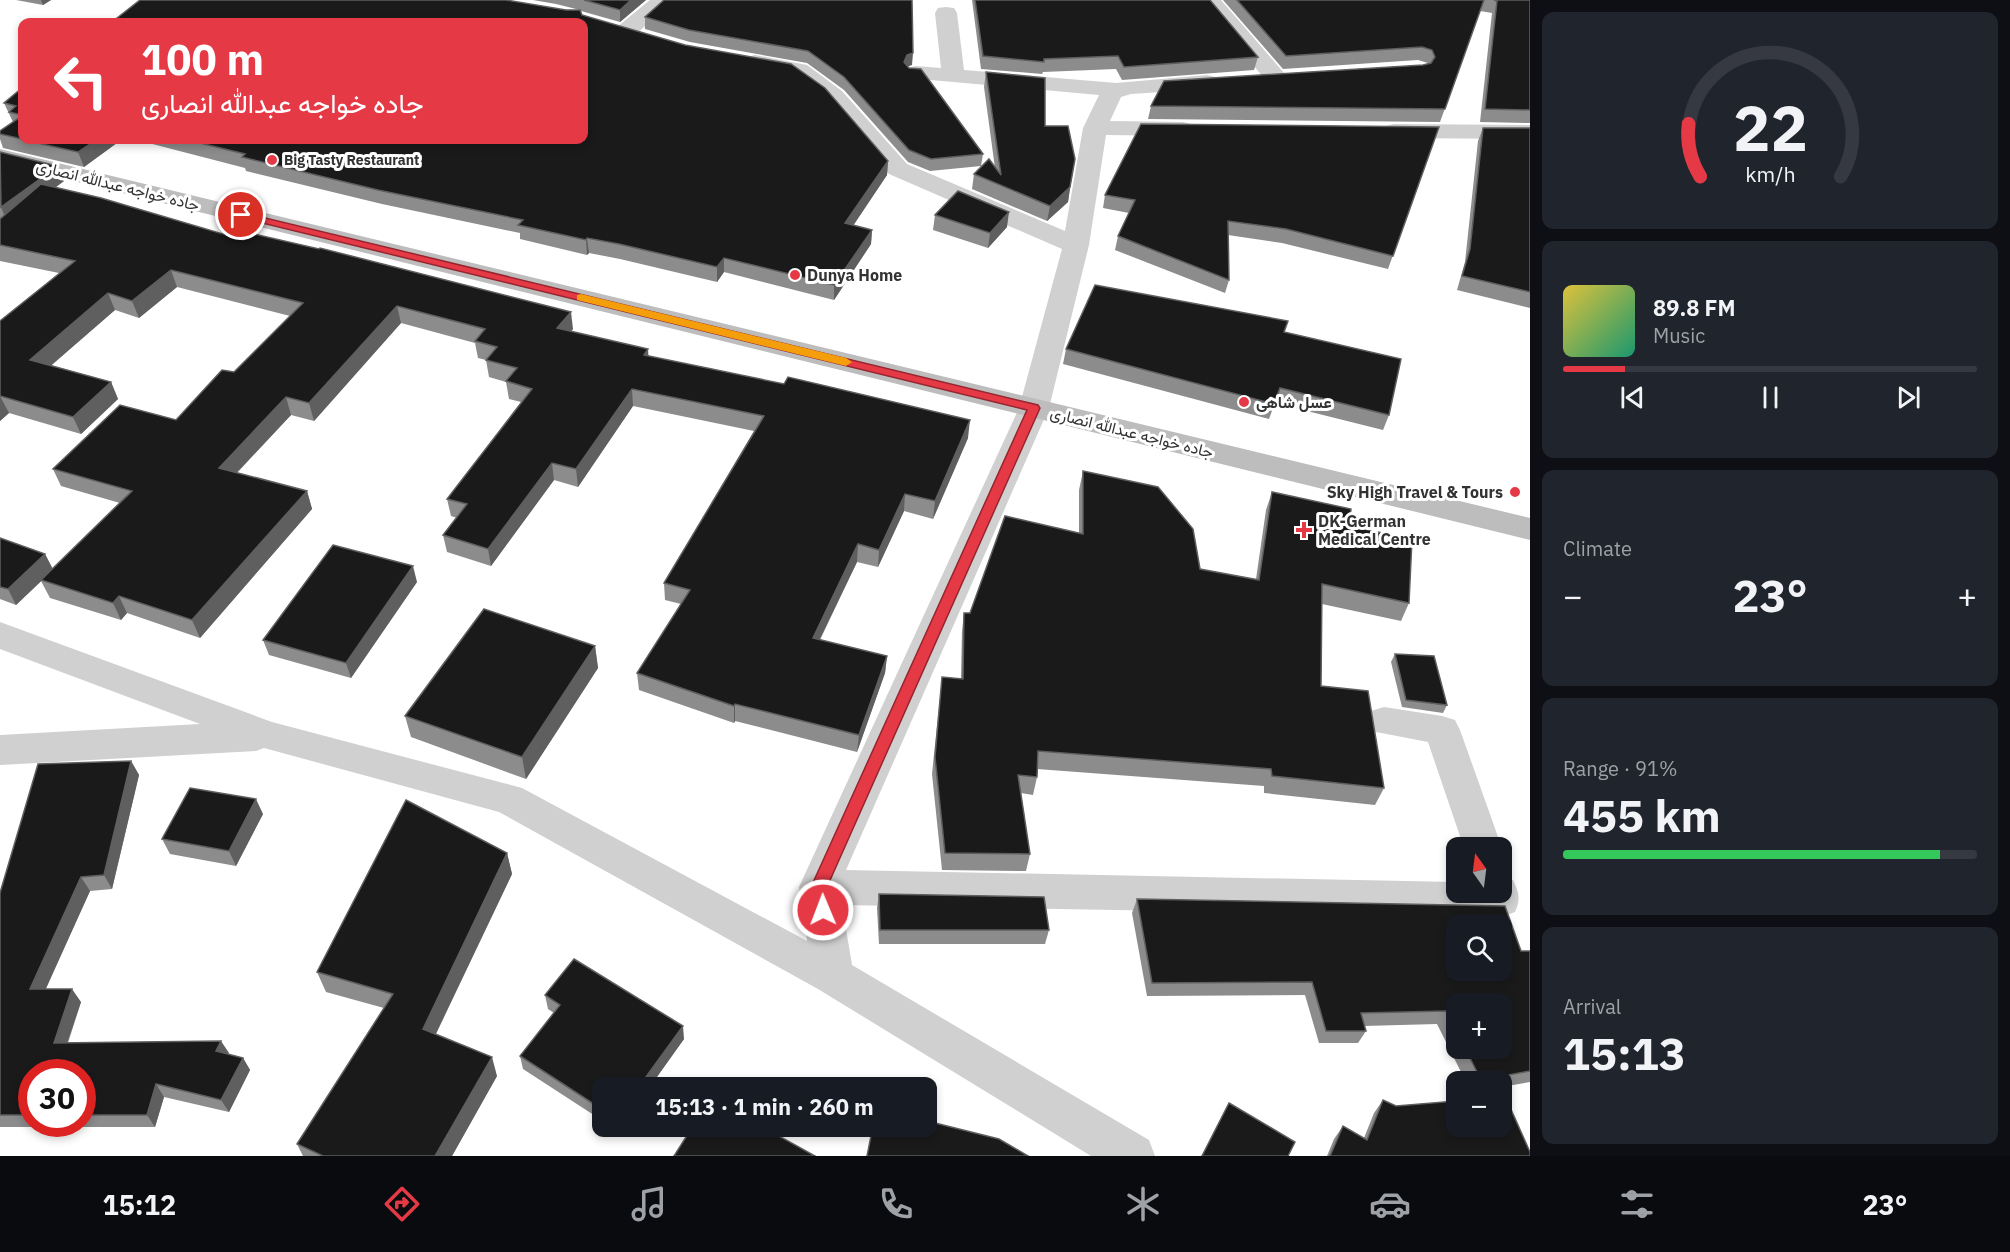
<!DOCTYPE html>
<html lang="en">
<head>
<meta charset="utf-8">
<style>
  body { margin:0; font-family:"IBM Plex Sans",Vazirmatn,sans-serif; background:#20242c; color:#f1f3f6; height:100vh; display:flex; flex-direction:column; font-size:22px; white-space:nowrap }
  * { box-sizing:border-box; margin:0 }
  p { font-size:20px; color:#9ea1a6 }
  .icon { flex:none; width:33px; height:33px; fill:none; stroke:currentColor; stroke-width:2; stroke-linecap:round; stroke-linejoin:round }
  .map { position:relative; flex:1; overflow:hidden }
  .drawer { display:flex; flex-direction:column; gap:12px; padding:12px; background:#0d0f14; width:480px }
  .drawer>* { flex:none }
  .guide { position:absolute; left:18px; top:18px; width:570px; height:126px; border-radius:12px; box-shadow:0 3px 9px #0003; background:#e63946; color:#fff; overflow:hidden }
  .needle { width:39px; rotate:346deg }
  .buttons { position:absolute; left:1446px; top:837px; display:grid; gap:12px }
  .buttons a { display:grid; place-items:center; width:66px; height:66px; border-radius:12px; background:#171b24; box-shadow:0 3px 9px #0003; font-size:30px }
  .speed { position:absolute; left:18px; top:1059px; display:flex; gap:12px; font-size:30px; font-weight:700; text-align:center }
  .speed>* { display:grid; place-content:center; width:78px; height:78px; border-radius:50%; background:#171b24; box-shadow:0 3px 9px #0003; line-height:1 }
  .speed .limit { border:9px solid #d22; background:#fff; color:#111 }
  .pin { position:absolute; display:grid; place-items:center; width:51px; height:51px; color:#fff; margin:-26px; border:3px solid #fff; border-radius:50%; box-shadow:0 2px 6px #0007 }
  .me { position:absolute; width:66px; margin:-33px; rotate:359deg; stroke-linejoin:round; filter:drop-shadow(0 0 4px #0008) }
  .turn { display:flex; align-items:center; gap:21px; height:126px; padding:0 24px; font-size:27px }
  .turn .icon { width:78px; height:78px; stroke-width:2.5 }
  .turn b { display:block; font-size:42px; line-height:51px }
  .big { font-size:45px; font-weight:800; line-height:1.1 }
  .drawer .card { flex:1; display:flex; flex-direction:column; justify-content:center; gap:9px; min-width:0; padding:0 21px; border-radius:12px; background:#20242c }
  .drawer .dial { align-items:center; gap:0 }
  .dial svg { height:156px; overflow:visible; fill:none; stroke:#363941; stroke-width:7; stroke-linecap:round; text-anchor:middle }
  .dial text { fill:#f1f3f6; stroke:none }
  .song { display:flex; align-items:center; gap:18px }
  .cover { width:72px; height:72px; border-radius:9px; background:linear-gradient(135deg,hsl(50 70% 55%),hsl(160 70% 35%)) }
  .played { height:6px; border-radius:3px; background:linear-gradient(90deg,#e63946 15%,#363941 15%) }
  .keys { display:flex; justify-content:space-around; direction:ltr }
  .heat { display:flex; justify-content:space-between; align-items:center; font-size:33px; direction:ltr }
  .charge { height:9px; border-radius:4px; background:linear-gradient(90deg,#34c759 91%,#363941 0) }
  .trip { position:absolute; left:592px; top:1077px; width:345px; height:60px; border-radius:12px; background:#171b24; box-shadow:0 3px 9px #0003; font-weight:800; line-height:60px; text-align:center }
  .menu { display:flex; height:96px; justify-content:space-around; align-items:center; background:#090b0e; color:#9ea1a6 }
  .menu .icon { width:42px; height:42px }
  .menu .current { color:#e63946 }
  .menu b { font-size:27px; color:#f1f3f6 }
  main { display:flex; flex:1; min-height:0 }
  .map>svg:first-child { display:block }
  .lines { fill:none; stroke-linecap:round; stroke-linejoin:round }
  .street { fill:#d0d0d0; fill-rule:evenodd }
  .secondary { fill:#bdbdbd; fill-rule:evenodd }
  .wall { fill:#8c8c8c; fill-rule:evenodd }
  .shaded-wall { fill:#5f5f5f }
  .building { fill:#1a1a1a; stroke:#5f5f5f; stroke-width:1.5; fill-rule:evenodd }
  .route { fill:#e63946; stroke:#96252e; stroke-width:1.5 }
  .slow { fill:#f59e0b }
  .poi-dot { fill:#e63946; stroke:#fff; stroke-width:2 }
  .labels { text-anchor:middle; stroke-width:6; stroke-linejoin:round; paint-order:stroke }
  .far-poi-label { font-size:14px; font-weight:bold; fill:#333; stroke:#fff; text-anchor:start }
  .street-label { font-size:16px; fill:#333; stroke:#fff }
  .poi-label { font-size:16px; font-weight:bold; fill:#333; stroke:#fff; text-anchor:start }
</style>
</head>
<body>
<main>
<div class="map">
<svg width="1530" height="1156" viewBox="0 0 1530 1156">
  <rect width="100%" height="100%" fill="#fff"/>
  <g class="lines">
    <g class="street">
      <polygon points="650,0 674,0 633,37 625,39 617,37 614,32 617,27"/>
      <polygon points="1199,0 1221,0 1284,73 1287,78 1284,83 1276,85 1268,83"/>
      <path d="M 946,7 L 954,8 L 957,13 L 964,70 L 1116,83 L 1207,75 L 1215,77 L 1218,82 L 1215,87 L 1207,89 L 1131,94 L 1121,97 L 1110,121 L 1183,122 L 1191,124 L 1195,129 L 1191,134 L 1183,136 L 1106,135 L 1089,245 L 1049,408 L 846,870 L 1456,882 L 1456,892 L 1502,892 L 1502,876 L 1513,880 C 1519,893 1521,899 1515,912 L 1501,917 L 842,905 L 852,965 L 1149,1140 L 1155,1156 L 1091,1156 L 818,989 L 499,812 L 264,748 L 256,751 L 0,765 L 0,735 L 200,724 L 0,649 L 0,622 L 272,722 L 522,788 L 807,941 L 799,887 L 1019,408 L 1062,249 L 889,174 L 826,101 L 792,75 L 747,67 L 744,62 L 747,57 L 755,55 L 807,65 L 842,91 L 907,164 L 1065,231 L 1083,128 L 1099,95 L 908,78 L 905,73 L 908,68 L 916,66 L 941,68 L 935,13 L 938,8 Z"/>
      <polygon points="1394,124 1530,125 1530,139 1394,138 1386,136 1382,131 1386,126"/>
      <polygon points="1384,707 1442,716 1455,720 1460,730 1502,848 1502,850 1502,848 1464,848 1428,742 1371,731 1366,721 1371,711"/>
    </g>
    <polygon class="secondary" points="0,149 1530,518 1530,540 0,163"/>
  </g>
  <g class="wall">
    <polygon points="16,0 51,0 43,5"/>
    <polygon points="533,0 646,0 620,22 581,11 582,15 888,161 887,175 853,225 872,230 871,244 834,300 724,272 717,282 620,259 589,253 587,255 520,239 520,233 382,204 246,171 245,168 137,140 584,140 566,10 580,10 556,4"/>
    <polygon points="972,0 1210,0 1258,57 1254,70 1122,80 1116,69 1043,72 1042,74 981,69"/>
    <polygon points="1223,0 1530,0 1530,123 1480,122 1492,13 1480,11 1440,122 1148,119 1151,106 1428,64 1428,63 1418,60 1283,69"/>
    <polygon points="645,17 912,65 907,66 983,154 981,166 930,171 908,162 844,90 807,63 690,42 645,29"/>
    <polygon points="986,72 1045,126 1075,159 1068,202 1047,221 972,189 974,174 995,168 984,87"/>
    <polygon points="22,88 22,140 121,140 84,167 3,148 0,139 0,131 13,122 4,103"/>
    <polygon points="1439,127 1388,269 1282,243 1228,235 1229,280 1225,293 1115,250 1118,236 1129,213 1103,208 1105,195"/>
    <polygon points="1483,128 1530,128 1530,308 1457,290 1465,262 1478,141"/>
    <polygon points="0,152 64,181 55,188 243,240 573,329 571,331 649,356 968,438 933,519 904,511 878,567 857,562 820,640 887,656 885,673 857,752 735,721 734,723 639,690 637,673 681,604 665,600 664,583 754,431 633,406 578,487 554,480 491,566 447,552 443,535 457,518 451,516 447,499 521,402 509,399 506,382 489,377 486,360 478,358 475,343 401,323 314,421 291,415 237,473 307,491 312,509 200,638 127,613 121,620 50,598 41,581 16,605 0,599 0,538 45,554 53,569 120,503 61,486 53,469 176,420 234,372 290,316 177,287 139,318 115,310 51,365 111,382 118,399 81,434 9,413 0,421 0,321 59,273 0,261"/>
    <polygon points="935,215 1007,227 988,248 933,230"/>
    <polygon points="1285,332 1389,415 1383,430 1275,403 1269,419 1063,364 1066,349"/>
    <polygon points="1083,471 1200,569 1256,579 1266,510 1272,492 1349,526 1409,603 1401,621 1322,604 1321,686 1384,788 1375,805 1264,793 1264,786 1037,769 1037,777 1033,795 1021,793 1030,854 1026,871 942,870 932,774 942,677 961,679 962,631 964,613 970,613 1079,533 1079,490"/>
    <polygon points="417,582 351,678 269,655 263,640"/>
    <polygon points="595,646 598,668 526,779 411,737 405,716"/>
    <polygon points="1395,654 1447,705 1443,713 1402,707 1391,662"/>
    <path d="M 131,761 L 139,775 L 112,889 L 90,891 L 45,989 L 81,1002 L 68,1043 L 229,1053 L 228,1054 L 243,1058 L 250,1070 L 229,1112 L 164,1097 L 155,1127 L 0,1127 L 0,893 ZM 32,1072 L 82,1072 L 82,1124 L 32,1124 Z"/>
    <polygon points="263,814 236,866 170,854 162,839"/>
    <polygon points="507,853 512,874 436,1034 497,1076 452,1156 303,1156 297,1144 384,1008 326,992 317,972"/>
    <polygon points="879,894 1049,930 1045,944 879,944 877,908"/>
    <path d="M 1137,899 L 1521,951 L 1530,951 L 1530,1082 L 1502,1087 L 1502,1082 L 1466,1082 L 1437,1024 L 1364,1026 L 1366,1031 L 1358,1043 L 1319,1043 L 1305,995 L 1147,996 L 1132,913 ZM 1456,1004 L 1502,1048 L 1456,1048 Z"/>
    <polygon points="545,995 684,1039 649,1088 603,1088 603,1121 523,1069 520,1056 554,1013 548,1009"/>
    <polygon points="1383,1100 1396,1106 1530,1156 1327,1156 1334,1139 1343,1126 1364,1138 1374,1113"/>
    <polygon points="611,1126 621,1126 617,1131"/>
  </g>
  <g class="shaded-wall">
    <polygon points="41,0 51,0 43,5"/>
    <polygon points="631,0 646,0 620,22 620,10"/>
    <polygon points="913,53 912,65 906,67 904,62 907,55"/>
    <polygon points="96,140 121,140 84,167 78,152"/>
    <polygon points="888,161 887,175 845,238 845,223"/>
    <polygon points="58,166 64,181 7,222 1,207"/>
    <polygon points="1070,187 1068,202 1047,221 1050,206"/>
    <polygon points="1009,212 1007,227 988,248 990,233"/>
    <polygon points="872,230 871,244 834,300 834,285"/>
    <polygon points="587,238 589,253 587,255 586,240"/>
    <polygon points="724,258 724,272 717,282 717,267"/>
    <polygon points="171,270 177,287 139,318 132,301"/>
    <polygon points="108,293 115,310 38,377 30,360"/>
    <polygon points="397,306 401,323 314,421 309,403"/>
    <polygon points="571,312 573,329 559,346 557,328"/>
    <polygon points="648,349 649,366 644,355"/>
    <polygon points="111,382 118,399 81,434 73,417"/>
    <polygon points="632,389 633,406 578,487 576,469"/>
    <polygon points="0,396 9,413 0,421"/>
    <polygon points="286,397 291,415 225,485 219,468"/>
    <polygon points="970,420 968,438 933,519 935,501"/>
    <polygon points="552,463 554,480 491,566 488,549"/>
    <polygon points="307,491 312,509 200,638 192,620"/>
    <polygon points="905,494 904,511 878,567 879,550"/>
    <polygon points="858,544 857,562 812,655 813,638"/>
    <polygon points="45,554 53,570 16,605 8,589"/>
    <polygon points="413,566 417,582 351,678 346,663"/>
    <polygon points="119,596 127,613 121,620 113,603"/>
    <polygon points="595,646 598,668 526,779 522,757"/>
    <polygon points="887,656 885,673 857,752 859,735"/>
    <polygon points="735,704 735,721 734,723 734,706"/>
    <polygon points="131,761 139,775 112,889 104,875"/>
    <polygon points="256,799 263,814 236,866 229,851"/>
    <polygon points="507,853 512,874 429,1048 423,1029"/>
    <polygon points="81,877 90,891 40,1002 30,989"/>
    <polygon points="72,989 81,1002 63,1055 54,1043"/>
    <polygon points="683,1026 684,1039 649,1088 638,1088"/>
    <polygon points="221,1041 229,1053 223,1064 216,1051"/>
    <polygon points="492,1057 497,1076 452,1156 435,1156"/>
    <polygon points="243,1058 250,1070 229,1112 221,1100"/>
    <polygon points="156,1084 164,1097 155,1127 147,1115"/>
  </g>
  <g class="building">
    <polygon points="140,0 506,0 566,10 580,10 582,15 685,45 791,64 825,88 888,161 845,223 872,230 834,285 724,258 717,267 619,244 587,238 586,240 518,225 523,220 378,190 242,157 245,154 188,140 584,140 584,22 112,22"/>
    <polygon points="584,0 631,0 620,10"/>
    <polygon points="664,0 912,0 913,53 907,55 904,62 909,68 921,69 983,154 931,159 909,150 844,77 808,51 689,30 645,17"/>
    <polygon points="975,0 1210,0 1258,57 1124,67 1118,56 1044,59 1044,62 983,56"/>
    <polygon points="1237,0 1484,0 1445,109 1151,106 1164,81 1423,65 1431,63 1435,57 1432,50 1422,47 1286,56"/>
    <polygon points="1494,0 1530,0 1530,110 1485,109 1497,1"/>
    <polygon points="986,72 1045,78 1045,126 1068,126 1075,159 1070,187 1050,206 974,174 989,159 1001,175"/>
    <polygon points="22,88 22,115 9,112 16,106 4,103"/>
    <polygon points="22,116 22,139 0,134 0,131"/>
    <polygon points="1141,124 1439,127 1393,256 1286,229 1228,221 1229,280 1118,236 1135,200 1105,195"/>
    <polygon points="1483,128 1530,128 1530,292 1462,276 1470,249"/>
    <polygon points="24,140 96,140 78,152"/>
    <polygon points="0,152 58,166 1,207"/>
    <polygon points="41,184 101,198 243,240 250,233 319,249 320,248 571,312 557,328 648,349 644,355 784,384 788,377 970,420 935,501 905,494 879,550 858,544 813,638 887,656 859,735 735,704 734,706 637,673 690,590 664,583 764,416 632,389 576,469 552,463 488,549 443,535 467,504 447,499 532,389 506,381 517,368 486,360 497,347 475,341 485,329 397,306 309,403 286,397 219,468 307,491 192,620 119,596 113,603 41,580 132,491 53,469 120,405 176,420 222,370 234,372 303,303 171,270 132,301 108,293 30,360 111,382 73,417 0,396 0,321 75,261 0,245 0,219"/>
    <polygon points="958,191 1009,212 990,233 935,215"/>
    <polygon points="1095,285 1288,321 1284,332 1401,359 1389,415 1280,388 1274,404 1066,349"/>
    <polygon points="1083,471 1158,487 1193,529 1200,569 1259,580 1272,492 1351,509 1349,526 1412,539 1409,603 1322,584 1321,686 1368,691 1384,788 1272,776 1271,769 1038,751 1037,777 1018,775 1030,854 945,853 935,757 942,677 963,679 964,613 970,613 1005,516 1083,534"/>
    <polygon points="0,538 45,554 8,589 0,587"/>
    <polygon points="333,545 413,566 346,663 263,640"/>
    <polygon points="484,609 595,646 522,757 405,716"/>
    <polygon points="1395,654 1434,656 1447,705 1406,700"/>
    <polygon points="131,761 104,875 81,877 30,989 72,989 54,1043 221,1041 216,1051 243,1058 221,1100 156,1084 147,1115 82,1115 82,1072 32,1072 32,1115 0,1115 0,893 38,764"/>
    <polygon points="190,788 256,799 229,851 162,839"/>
    <polygon points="406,800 507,853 423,1029 492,1057 435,1156 323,1156 297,1144 393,994 317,972"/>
    <polygon points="879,894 1044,897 1049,930 880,930"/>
    <path d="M 1137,899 L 1505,906 L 1521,951 L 1530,951 L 1530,1071 L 1481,1080 L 1465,1048 L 1502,1048 L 1502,1004 L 1456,1004 L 1456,1032 L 1446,1011 L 1361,1013 L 1366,1031 L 1326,1031 L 1312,982 L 1152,983 ZM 1456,926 L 1502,926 L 1502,970 L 1456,970 Z"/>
    <polygon points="574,959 683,1026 638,1088 603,1088 603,1110 520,1056 560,1005 545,995"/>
    <polygon points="1502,1096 1505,1096 1530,1152 1530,1156 1330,1156 1343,1126 1367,1140 1383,1100 1396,1106 1456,1101 1456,1126 1502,1126"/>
    <polygon points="1229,1103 1295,1142 1288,1156 1202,1156"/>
    <polygon points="927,1121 999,1139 1028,1156 867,1156 873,1126 927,1126"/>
    <polygon points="693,1126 761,1126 815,1156 674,1156"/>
  </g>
  <polygon class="route" points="241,212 1038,405 1040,408 827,887 831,910 828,915 823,917 817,915 811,887 1027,410 238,217 238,213"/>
  <polygon class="slow" points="581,294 846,358 852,362 846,366 577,300 577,295"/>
  <g class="poi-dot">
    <circle cx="272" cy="160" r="6"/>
    <circle cx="795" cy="275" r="6"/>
    <circle cx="1244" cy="402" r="6"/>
    <circle cx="1515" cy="492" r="6"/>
    <path d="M1301 521h6v6h6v6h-6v6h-6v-6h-6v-6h6z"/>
  </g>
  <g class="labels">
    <g class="far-poi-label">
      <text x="284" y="165">Big Tasty Restaurant</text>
    </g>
    <g class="street-label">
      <text transform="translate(118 185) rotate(14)" y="6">جاده خواجه عبدالله انصاری</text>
      <text transform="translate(1132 432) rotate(14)" y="6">جاده خواجه عبدالله انصاری</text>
    </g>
    <g class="poi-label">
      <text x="807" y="281">Dunya Home</text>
      <text x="1256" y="408">عسل شاهی</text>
      <text x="1503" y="498" text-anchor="end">Sky High Travel &amp; Tours</text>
      <text x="1318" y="527">DK-German<tspan x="1318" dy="18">Medical Centre</tspan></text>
    </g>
  </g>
</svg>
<div class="buttons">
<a><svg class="needle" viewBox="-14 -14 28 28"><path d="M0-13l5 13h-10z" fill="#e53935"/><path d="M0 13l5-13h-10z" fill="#9ea1a6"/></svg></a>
<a><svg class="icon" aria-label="search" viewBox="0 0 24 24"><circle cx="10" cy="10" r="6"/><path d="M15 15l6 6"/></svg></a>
<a>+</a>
<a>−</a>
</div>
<div class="speed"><div class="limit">30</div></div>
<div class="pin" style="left:241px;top:215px;background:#d93025"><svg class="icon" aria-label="arrive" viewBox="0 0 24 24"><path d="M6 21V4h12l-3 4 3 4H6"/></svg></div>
<svg class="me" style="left:823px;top:910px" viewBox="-20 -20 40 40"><circle r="17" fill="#e63946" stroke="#fff" stroke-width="3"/><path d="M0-11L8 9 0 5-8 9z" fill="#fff"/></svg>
<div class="trip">15:13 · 1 min · 260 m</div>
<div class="guide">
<div class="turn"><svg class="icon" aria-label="left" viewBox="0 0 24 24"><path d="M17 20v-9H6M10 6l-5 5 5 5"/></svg><div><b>100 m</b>جاده خواجه عبدالله انصاری</div></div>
</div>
</div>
<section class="drawer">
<div class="card dial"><svg viewBox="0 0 100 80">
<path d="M14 69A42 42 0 1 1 86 69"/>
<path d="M14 69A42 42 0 0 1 8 42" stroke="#e63946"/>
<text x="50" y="56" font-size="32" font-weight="700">22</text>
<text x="50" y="72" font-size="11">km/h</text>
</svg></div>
<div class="card">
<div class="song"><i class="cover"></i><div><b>89.8 FM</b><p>Music</p></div></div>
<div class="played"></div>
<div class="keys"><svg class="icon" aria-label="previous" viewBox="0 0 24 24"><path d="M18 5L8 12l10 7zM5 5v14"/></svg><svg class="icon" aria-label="pause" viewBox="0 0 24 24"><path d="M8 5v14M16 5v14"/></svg><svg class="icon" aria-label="next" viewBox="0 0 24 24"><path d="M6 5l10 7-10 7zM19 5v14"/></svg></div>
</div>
<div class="card"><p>Climate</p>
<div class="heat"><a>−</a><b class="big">23°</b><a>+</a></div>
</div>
<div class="card"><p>Range · 91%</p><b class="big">455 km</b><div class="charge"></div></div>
<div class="card"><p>Arrival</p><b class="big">15:13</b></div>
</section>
</main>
<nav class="menu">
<b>15:12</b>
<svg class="icon current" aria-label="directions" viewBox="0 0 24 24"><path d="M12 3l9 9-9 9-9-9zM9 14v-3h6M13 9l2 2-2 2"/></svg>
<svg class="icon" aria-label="music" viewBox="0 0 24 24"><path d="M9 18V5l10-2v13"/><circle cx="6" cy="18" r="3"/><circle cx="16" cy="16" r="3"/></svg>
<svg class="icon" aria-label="phone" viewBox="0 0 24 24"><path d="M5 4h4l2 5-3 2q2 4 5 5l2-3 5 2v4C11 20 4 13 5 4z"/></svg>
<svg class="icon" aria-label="climate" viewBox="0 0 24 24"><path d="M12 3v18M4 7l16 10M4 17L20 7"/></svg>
<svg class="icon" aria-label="car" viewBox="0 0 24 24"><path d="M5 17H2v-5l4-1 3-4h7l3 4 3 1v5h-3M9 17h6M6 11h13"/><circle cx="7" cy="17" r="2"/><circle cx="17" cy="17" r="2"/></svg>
<svg class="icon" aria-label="filters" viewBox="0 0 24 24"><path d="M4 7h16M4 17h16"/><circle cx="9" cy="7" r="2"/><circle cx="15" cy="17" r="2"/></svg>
<b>23°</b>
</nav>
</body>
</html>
